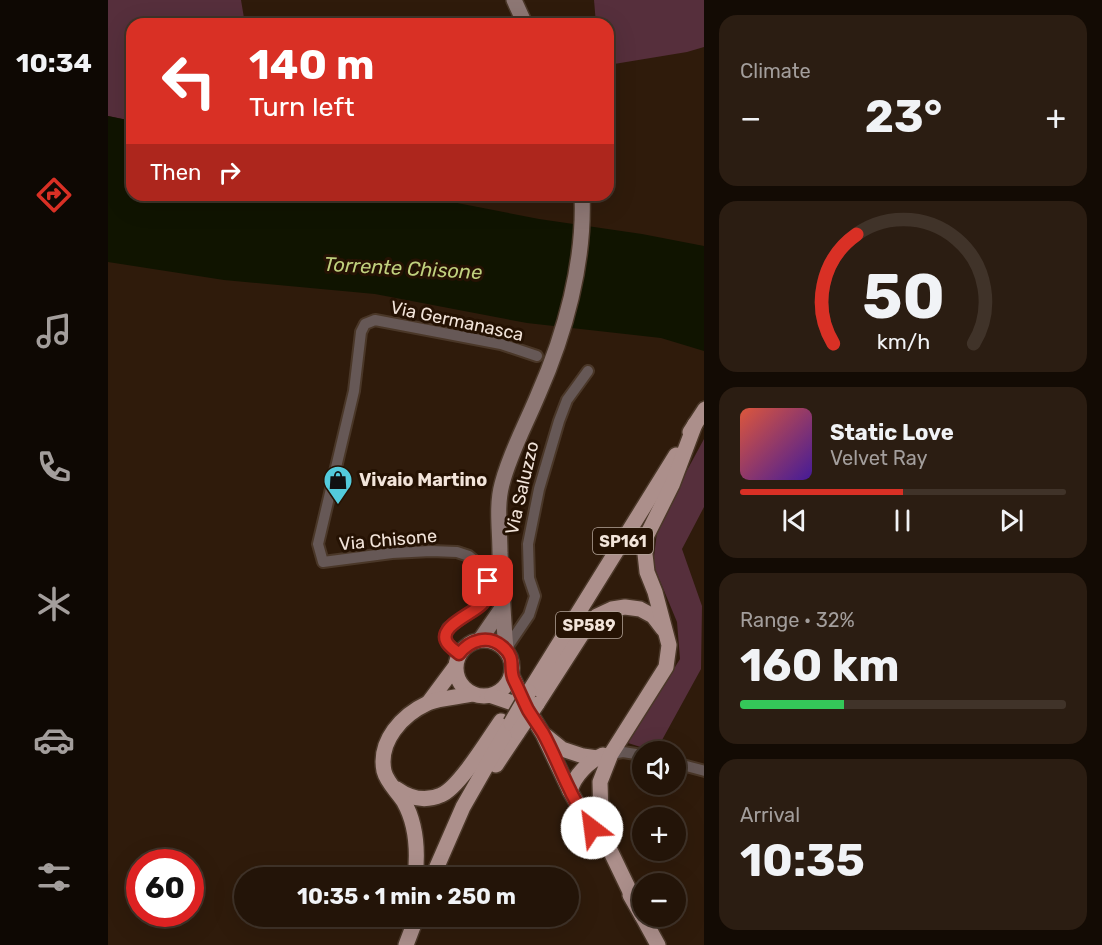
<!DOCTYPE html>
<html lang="en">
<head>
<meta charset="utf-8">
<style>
  body { margin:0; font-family:Rubik,sans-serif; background:#2b1d12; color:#f1f3f6; height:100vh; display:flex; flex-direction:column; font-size:22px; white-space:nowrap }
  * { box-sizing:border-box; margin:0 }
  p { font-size:20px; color:#a39e9c }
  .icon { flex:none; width:33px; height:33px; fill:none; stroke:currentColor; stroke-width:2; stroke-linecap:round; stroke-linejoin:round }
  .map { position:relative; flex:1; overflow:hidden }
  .panel { display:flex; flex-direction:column; gap:15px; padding:15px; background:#130b04; width:398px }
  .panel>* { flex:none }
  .guide { position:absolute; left:18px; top:18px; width:488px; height:183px; border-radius:18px; box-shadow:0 6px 24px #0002,0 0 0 2px #403329; background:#d93025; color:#fff; overflow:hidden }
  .tools { position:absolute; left:524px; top:741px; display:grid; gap:12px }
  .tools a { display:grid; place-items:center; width:54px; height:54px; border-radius:50%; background:#231408; box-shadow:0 6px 24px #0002,0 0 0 2px #403329; font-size:30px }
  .speed { position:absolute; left:18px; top:849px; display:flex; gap:12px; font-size:30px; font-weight:700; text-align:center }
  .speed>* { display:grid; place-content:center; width:78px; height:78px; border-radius:50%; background:#231408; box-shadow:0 6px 24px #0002,0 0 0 2px #403329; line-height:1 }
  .speed .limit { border:9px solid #d22; background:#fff; color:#111 }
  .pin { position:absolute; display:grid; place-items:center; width:51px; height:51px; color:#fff; margin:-26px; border-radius:12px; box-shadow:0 3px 9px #0006 }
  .me { position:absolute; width:66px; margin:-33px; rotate:330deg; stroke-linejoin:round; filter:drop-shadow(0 0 4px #0008) }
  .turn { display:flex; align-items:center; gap:21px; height:126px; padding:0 24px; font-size:27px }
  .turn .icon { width:78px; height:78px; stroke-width:2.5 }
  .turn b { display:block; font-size:42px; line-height:51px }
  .then { display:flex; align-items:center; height:57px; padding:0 24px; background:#0003; gap:12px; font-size:22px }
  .big { font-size:45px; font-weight:700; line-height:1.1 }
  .panel .card { flex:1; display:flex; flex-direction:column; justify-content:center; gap:9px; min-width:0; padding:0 21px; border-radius:18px; background:#2b1d12 }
  .panel .dial { align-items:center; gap:0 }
  .dial svg { height:156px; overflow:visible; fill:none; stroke:#403329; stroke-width:7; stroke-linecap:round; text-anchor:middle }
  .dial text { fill:#f1f3f6; stroke:none }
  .song { display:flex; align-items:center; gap:18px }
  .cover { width:72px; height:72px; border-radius:9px; background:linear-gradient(135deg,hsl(10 70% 55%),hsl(260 70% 35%)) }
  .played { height:6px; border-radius:3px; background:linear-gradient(90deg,#d93025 50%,#403329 50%) }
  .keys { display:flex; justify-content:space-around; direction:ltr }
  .heat { display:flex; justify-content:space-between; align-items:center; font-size:33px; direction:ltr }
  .charge { height:9px; border-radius:4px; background:linear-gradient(90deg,#34c759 32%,#403329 0) }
  .trip { position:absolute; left:126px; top:867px; width:345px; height:60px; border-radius:30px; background:#231408; box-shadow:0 6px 24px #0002,0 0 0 2px #403329; font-weight:700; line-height:60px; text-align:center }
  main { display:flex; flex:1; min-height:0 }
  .dock { display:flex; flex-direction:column; width:108px; justify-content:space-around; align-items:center; background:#0e0803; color:#a39e9c }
  .dock .icon { width:42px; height:42px }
  .dock .selected { color:#d93025 }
  .dock b { font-size:27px; color:#f1f3f6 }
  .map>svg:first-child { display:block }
  .green { fill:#562f3c }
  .water { fill:#101400 }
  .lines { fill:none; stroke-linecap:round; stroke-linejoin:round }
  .street-casing { stroke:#4a3728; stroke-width:14 }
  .secondary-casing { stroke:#4a3728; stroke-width:18 }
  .primary-casing { stroke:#4a3728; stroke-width:18 }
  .street { stroke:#665856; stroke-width:10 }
  .secondary { stroke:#8d7774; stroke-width:15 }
  .primary { stroke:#ac8f8b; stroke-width:15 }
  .primary-bridge-casing { stroke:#4a3728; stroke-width:18; stroke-linecap:butt }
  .primary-bridge { stroke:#ac8f8b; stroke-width:15 }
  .route-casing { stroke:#8d1f18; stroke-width:15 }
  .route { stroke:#d93025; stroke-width:10 }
  .labels { text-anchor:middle; stroke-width:6; stroke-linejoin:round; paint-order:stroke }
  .shield { fill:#251203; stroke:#b4a59a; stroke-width:1.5 }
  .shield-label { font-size:16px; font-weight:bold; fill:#f2e4da }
  .street-label { font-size:18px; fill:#f2e4da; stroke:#251203 }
  .poi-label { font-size:18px; font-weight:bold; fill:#f2e4da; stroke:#251203; text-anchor:start }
  .water-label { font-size:20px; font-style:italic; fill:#c0d17e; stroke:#251203 }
</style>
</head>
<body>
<main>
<nav class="dock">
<b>10:34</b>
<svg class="icon selected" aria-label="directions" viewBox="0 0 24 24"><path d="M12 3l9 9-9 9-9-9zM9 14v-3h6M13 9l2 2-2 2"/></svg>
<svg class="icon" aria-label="music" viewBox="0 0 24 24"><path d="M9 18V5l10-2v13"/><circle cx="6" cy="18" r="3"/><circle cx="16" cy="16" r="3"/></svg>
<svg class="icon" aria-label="phone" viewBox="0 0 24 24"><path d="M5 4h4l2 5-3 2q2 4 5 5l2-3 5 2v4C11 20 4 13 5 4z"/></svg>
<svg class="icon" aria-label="climate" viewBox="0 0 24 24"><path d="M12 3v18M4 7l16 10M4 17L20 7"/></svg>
<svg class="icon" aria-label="car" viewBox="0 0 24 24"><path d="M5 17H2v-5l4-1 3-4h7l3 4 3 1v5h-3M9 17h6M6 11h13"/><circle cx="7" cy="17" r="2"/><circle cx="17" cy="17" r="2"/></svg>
<svg class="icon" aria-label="filters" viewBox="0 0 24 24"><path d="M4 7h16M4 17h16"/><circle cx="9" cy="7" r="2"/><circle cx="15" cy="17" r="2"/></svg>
</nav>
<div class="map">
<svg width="597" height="945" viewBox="0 0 597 945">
  <rect width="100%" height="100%" fill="#2f1b0b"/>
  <g class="green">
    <polygon points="0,0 133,0 137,24 24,24 24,121 0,116"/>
    <polygon points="486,0 596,0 596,47 579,52 500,65 500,24 488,24"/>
    <polygon points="596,439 596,507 574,549 594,606 593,669 548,751 545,751 520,743 572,659 569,622 545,564 550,524"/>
  </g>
  <polygon class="water" points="0,116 24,121 24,195 308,195 431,219 534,234 596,246 596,351 553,338 419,323 267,294 116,280 0,262"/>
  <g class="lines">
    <g class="street-casing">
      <g id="street">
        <polyline points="398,649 421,615 427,596 421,578 420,544 431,489 451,421 459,400 480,371"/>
        <polyline points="351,654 339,643 337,637 340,628 375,603 380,595 380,581 374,567 361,556 349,552 323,551 284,553 215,562 210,544 246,391 253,332 257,324 267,320 393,344 429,356"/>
        <polyline points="503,754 515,752 534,755"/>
        <polyline points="567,763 597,771"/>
      </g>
    </g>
    <g class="secondary-casing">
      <g id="secondary">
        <polyline points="406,0 417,24"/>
        <polyline points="372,640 394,608"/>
        <path d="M 398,649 C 395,617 394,585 392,553 C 392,530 388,506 394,484 C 402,453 418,424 430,395 C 457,334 477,262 474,195"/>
      </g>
    </g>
    <g class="primary-casing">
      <g id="primary">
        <polyline points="582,432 597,409"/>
        <circle cx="376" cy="668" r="28"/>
        <polyline points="404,676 419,708 435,734 462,791 495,848"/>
        <polyline points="421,692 568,455"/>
        <polyline points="384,696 419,708"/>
        <polyline points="321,702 347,667"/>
        <polyline points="429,704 474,634 489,616 504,609 517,607 532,609 545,616 555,629"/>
        <polyline points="438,736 454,749 475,756 489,758"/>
        <polyline points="388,765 410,732"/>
        <path d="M 289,789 C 303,799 317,802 333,795 C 351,788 381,738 393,721"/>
        <path d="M 462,791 C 466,776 481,761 495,755"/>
        <path d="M 307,878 C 310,852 309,825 296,802 C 290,792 279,783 276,771 C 270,741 294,715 320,703 C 331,698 352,697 365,694"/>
        <polyline points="324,878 355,807 403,723"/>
        <polyline points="522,895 534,916"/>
        <polyline points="527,902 501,848 493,817 492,782 503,754 558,667 561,645 547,592 539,572 537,554 538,537 564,485 587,424"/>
        <polyline points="534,916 550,945"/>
        <polyline points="298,945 309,916"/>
      </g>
    </g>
    <use href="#street" class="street"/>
    <use href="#secondary" class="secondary"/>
    <use href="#primary" class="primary"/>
    <g class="primary-bridge-casing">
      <g id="primary-bridge">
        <polyline points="403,723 421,692"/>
        <polyline points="410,732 429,704"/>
      </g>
    </g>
    <use href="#primary-bridge" class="primary-bridge"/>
  </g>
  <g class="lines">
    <g class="route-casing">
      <path id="route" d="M 380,581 C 380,589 380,597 374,604 C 365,614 327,627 340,644 C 343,648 348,651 351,654 C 362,640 380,634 395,647 C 409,659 400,668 406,680 C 411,690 415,700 420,710 C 425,718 430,725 435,733 C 445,751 452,770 461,788 C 467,802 476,815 484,828"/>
    </g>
    <use href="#route" class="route"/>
  </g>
  <defs>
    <g id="shop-pin" transform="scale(1.5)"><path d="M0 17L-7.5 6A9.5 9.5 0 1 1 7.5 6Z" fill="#53cbdc" stroke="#251203"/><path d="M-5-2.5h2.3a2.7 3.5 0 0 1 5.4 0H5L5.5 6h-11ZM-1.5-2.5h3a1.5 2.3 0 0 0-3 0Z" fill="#111"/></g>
  </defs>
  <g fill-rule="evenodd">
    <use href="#shop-pin" x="230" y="480"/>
  </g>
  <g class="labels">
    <g class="shield">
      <rect x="485" y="528" width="60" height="26" rx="4.5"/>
      <rect x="448" y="612" width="66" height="26" rx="4.5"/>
    </g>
    <g class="shield-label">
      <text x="515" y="547">SP161</text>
      <text x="481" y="631">SP589</text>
    </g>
    <g class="street-label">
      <text transform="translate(349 321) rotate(12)" y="6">Via Germanasca</text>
      <text transform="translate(414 488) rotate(-77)" y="6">Via Saluzzo</text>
      <text transform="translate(280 540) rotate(-5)" y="6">Via Chisone</text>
    </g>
    <g class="poi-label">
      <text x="251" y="486">Vivaio Martino</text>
    </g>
    <g class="water-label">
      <text transform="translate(295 268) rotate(3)" y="7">Torrente Chisone</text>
    </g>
  </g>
</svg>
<div class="tools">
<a><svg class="icon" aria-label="sound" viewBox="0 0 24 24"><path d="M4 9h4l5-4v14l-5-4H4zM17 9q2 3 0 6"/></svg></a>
<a>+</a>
<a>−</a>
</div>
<div class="speed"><div class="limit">60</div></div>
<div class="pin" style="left:380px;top:581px;background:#d93025"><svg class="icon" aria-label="arrive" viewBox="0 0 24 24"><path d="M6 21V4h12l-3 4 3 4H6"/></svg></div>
<svg class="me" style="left:484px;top:828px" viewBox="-20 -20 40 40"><circle r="19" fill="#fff"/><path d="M0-13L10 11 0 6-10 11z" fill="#d93025"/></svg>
<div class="trip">10:35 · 1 min · 250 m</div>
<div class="guide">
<div class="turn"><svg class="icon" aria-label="left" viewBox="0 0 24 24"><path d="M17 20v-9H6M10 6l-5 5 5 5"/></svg><div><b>140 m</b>Turn left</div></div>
<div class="then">Then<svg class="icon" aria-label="right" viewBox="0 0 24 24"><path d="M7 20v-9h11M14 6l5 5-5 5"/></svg></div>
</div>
</div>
<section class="panel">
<div class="card"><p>Climate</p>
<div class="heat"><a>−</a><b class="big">23°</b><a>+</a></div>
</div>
<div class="card dial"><svg viewBox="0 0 100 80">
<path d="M14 69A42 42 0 1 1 86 69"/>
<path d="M14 69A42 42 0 0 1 26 13" stroke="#d93025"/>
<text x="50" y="56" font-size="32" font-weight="700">50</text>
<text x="50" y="72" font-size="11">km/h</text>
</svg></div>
<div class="card">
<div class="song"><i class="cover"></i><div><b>Static Love</b><p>Velvet Ray</p></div></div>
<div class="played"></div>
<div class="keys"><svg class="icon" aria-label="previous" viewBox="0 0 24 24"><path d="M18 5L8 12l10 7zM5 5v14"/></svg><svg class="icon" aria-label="pause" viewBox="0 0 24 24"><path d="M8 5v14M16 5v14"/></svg><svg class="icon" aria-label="next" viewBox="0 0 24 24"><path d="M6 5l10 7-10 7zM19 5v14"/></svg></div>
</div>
<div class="card"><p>Range · 32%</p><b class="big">160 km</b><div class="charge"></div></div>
<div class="card"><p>Arrival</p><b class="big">10:35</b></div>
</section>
</main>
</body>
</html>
